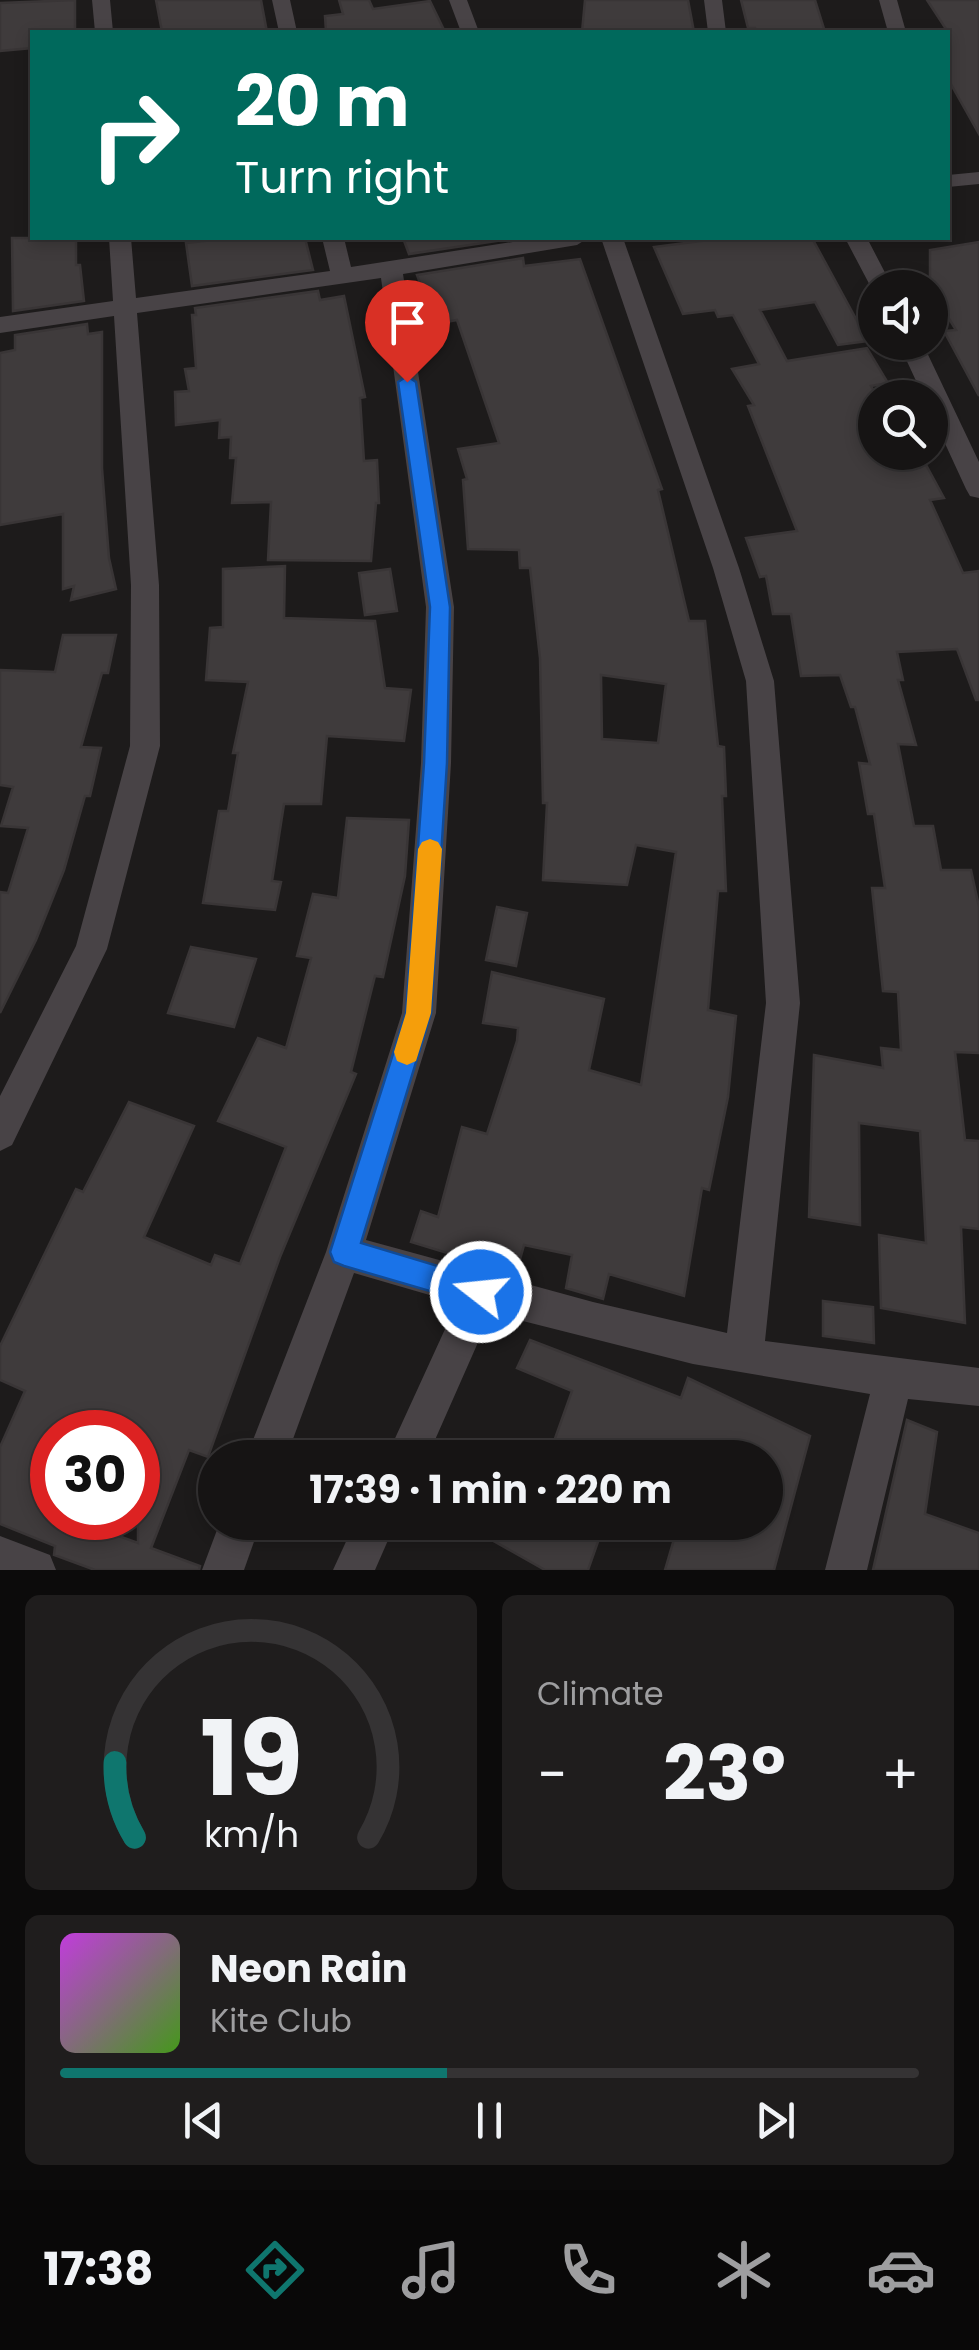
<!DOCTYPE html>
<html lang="en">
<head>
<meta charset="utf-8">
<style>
  body { margin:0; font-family:Poppins,sans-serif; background:#1f1d1d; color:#f1f3f6; height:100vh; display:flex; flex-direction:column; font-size:38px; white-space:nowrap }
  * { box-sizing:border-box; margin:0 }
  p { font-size:32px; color:#9e9ea0 }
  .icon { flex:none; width:55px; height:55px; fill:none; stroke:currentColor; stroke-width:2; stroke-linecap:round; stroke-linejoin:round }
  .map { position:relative; height:1570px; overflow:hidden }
  .sheet { display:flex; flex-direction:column; gap:25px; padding:25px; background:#0c0b0b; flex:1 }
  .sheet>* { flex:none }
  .banner { position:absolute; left:30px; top:30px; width:920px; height:210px; border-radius:0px; box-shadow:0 5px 15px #0003,0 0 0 2px #353334; background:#00695c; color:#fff; overflow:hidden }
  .controls { position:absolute; left:858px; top:270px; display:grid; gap:20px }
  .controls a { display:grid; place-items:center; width:90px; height:90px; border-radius:50%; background:#161414; box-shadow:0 5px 15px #0003,0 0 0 2px #353334; font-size:50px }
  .speed { position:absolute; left:30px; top:1410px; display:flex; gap:20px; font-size:50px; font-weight:700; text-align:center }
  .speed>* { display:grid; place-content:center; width:130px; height:130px; border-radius:50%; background:#161414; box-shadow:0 5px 15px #0003,0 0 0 2px #353334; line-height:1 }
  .speed .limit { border:15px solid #d22; background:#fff; color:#111 }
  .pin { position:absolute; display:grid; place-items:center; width:85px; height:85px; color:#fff; margin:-102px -42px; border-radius:50% 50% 50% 0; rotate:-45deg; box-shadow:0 0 10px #0007 }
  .pin .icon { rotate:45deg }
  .me { position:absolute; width:110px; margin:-55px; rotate:286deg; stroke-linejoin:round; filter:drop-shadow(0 0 8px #0008) }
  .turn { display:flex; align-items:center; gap:35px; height:210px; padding:0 40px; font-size:45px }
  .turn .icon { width:130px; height:130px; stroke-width:2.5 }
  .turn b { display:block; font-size:70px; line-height:85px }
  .big { font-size:75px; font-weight:700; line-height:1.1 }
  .sheet .card { flex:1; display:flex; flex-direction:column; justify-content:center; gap:15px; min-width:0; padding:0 35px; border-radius:15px; background:#1f1d1d }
  .sheet .dial { align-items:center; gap:0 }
  .dial svg { height:260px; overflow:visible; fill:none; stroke:#353334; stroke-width:7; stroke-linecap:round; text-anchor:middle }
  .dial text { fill:#f1f3f6; stroke:none }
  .song { display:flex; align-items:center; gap:30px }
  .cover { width:120px; height:120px; border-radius:15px; background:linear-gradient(135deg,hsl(290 70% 55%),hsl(100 70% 35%)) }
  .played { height:10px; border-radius:5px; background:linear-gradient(90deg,#0f766e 45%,#353334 45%) }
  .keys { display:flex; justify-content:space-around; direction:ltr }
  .heat { display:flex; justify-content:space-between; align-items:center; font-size:55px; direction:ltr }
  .sheet .tiles { flex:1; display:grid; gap:25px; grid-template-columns:1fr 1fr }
  .card:last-child { grid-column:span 2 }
  .trip { position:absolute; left:198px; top:1440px; width:585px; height:100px; border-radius:50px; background:#161414; box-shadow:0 5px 15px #0003,0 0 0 2px #353334; font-weight:700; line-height:100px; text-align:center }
  .tab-bar { display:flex; height:160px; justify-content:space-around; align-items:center; background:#090808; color:#9e9ea0 }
  .tab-bar .icon { width:70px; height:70px }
  .tab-bar .active { color:#0f766e }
  .tab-bar b { font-size:45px; color:#f1f3f6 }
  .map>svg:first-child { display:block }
  .building { fill:#3f3b3c; stroke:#393536; stroke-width:2.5; fill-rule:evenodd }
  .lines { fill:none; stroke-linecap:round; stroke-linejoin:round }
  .street { fill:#484346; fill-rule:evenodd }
  .route { fill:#1a73e8; stroke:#114b97; stroke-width:2.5 }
  .slow { fill:#f59e0b }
</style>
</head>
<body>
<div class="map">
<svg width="979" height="1570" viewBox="0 0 979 1570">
  <rect width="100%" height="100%" fill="#1d1b1b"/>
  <g class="building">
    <polygon points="75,0 75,32 32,32 32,48 0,51 0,3"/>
    <polygon points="156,0 261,0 267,32 162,32"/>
    <polygon points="339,0 369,0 373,9 430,1 445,32 326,32 325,16 343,14"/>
    <polygon points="585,0 688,0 694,32 582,32"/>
    <polygon points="741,0 815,0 825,32 757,32 755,28 748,28"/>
    <polygon points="927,0 979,0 979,134 948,79 948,32"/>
    <polygon points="12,238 76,238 76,265 80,265 84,301 13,311"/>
    <polygon points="230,238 305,238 313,270 192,286 186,243"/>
    <polygon points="403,238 517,238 409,254"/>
    <polygon points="724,238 812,238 868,341 838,345 815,302 760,310 787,361 867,348 888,383 871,386 875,393 875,452 919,452 944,498 930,500 963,573 979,571 979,700 976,700 957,649 897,652 903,680 898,680 916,745 898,744 914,826 933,826 941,870 971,870 979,907 979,1053 955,1052 965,1140 979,1141 979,1229 961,1227 965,1323 881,1308 879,1235 926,1243 920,1131 859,1123 860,1225 809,1217 814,1055 883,1068 881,1048 901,1050 898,992 883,991 872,888 885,888 874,814 868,814 859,763 870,764 855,707 851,707 840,675 801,676 791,614 773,614 766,576 760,577 746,538 797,531 748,406 754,405 732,369 759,364 733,315 718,317 715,310 683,314 654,247"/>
    <polygon points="979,242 979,396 944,331 956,330 930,288 930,250"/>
    <path d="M 523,258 L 524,266 L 580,259 L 662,489 L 658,490 L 689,621 L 705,621 L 718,746 L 724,747 L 726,796 L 722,796 L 726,891 L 718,891 L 708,1010 L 736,1016 L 728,1097 L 709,1190 L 702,1188 L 684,1296 L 609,1274 L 603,1299 L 566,1288 L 572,1255 L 524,1245 L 516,1274 L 411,1242 L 421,1211 L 438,1217 L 462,1127 L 487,1134 L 517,1041 L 518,1028 L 483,1023 L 492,972 L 604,999 L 589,1070 L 641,1085 L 676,852 L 636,845 L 627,885 L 543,880 L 547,803 L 543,803 L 540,658 L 530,568 L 520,568 L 519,550 L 468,549 L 463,480 L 467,479 L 458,449 L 499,443 L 457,320 L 435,324 L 417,275 ZM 601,675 L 666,684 L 658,743 L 602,739 Z"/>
    <polygon points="318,291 320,300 344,296 365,397 360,398 364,461 377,460 379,503 376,503 371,561 268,560 271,502 232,503 236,458 230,458 231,437 219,438 220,420 176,425 175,392 189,391 185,369 196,368 192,315 196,315 195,308"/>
    <polygon points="87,324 88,334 102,332 102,468 109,558 116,589 71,600 74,586 63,589 63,514 0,525 0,353 15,350 15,335"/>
    <polygon points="285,566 284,618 375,621 385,688 411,690 404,741 327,736 321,804 284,804 272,881 281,882 275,910 203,903 219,811 228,811 238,753 233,753 248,682 206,680 210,628 223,627 223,569"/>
    <polygon points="390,569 397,611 365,615 359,573"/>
    <polygon points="63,635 116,635 108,673 102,673 81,747 101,748 90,796 85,796 64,870 36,940 0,1013 0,892 8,893 28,828 1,826 13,787 0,785 0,670 55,672"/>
    <path d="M 347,818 L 409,820 L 405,876 L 383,977 L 375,976 L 351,1072 L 356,1074 L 280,1257 L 208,1457 L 189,1450 L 151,1548 L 200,1566 L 199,1570 L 95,1570 L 54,1555 L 55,1546 L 0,1524 L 0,1447 L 25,1391 L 0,1380 L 0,1346 L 76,1189 L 83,1192 L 129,1102 L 194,1126 L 144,1237 L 211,1265 L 215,1255 L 240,1264 L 286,1147 L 218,1121 L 258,1038 L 286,1048 L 311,958 L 297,956 L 313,894 L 338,898 ZM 90,1415 L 138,1432 L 138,1543 L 69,1518 L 52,1518 L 52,1432 L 82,1432 Z"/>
    <polygon points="497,907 527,913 516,966 486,960"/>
    <polygon points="191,947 256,959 234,1027 168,1013"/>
    <polygon points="823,1301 873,1307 874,1343 823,1336"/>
    <polygon points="530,1340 681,1398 688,1378 810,1436 774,1570 665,1570 679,1522 765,1522 765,1458 548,1458 572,1391 517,1368"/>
    <polygon points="907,1420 937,1432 925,1514 979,1533 979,1570 873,1570"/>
    <polygon points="460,1522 605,1522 588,1570 545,1570"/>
  </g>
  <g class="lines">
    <g class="street">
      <polygon points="92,0 110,0 113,32 95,32"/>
      <polygon points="272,0 290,0 297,32 279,32"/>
      <polygon points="449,0 467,0 479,32 461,32"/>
      <polygon points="704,0 722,0 726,32 708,32"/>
      <polygon points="879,0 897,0 906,32 888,32"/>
      <polygon points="979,172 979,184 948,187 948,175"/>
      <polygon points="109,238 131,238 136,298 330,271 322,238 344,238 351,267 538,238 588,238 577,245 403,274 454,607 451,763 436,1013 366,1240 593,1302 727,1333 766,1003 746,681 713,568 601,238 623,238 739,568 774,681 800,1003 765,1341 979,1368 979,1406 908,1399 867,1570 825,1570 870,1394 693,1364 491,1313 427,1458 386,1458 457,1303 354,1273 286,1458 246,1458 326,1252 402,1013 421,763 426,607 381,278 137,313 159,585 160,746 107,949 12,1145 0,1151 0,1096 76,946 130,746 131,585 114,316 0,333 0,317 113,301"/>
      <polygon points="845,238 867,238 893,288 875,288 874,293"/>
      <polygon points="898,342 922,342 979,462 979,498 970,496 966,489 930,411 930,398 924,398"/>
      <polygon points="220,1522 261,1522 244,1570 202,1570"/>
      <polygon points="355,1522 396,1522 375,1570 333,1570"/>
      <polygon points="0,1536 50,1555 56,1570 0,1570"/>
    </g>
  </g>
  <polygon class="route" points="407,376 416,382 450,607 447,763 431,1013 361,1243 491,1282 495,1292 491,1302 481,1306 344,1266 334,1262 330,1252 406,1013 424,763 430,607 398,382"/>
  <polygon class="slow" points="430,839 438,842 442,849 431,1013 416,1061 407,1065 397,1061 394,1052 406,1013 418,849 422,842"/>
</svg>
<div class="controls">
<a><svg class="icon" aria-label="sound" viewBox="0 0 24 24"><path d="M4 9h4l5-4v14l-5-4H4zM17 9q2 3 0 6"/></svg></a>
<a><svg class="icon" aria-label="search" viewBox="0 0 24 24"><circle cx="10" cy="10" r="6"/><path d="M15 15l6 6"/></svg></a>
</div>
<div class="speed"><div class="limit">30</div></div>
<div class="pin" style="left:407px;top:382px;background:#d93025"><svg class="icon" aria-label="arrive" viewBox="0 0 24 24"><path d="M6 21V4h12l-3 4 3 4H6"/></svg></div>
<svg class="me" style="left:481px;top:1292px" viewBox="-20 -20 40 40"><circle r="17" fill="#1a73e8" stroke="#fff" stroke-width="3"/><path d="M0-11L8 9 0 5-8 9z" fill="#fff"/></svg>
<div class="trip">17:39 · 1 min · 220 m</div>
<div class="banner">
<div class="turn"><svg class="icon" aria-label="right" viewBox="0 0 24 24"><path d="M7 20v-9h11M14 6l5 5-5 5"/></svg><div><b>20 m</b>Turn right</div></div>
</div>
</div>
<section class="sheet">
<div class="tiles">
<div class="card dial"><svg viewBox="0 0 100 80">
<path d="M14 69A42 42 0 1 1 86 69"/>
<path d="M14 69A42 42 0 0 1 8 46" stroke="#0f766e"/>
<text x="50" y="56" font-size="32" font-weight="700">19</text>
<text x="50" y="72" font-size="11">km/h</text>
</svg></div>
<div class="card"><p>Climate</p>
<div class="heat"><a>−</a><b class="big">23°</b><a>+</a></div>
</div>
<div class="card">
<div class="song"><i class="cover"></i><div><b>Neon Rain</b><p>Kite Club</p></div></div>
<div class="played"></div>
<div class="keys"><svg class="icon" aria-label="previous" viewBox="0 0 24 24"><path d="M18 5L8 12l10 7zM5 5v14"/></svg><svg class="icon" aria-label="pause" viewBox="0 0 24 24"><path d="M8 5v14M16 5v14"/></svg><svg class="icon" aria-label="next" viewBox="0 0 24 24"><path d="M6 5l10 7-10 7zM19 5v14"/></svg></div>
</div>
</div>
</section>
<nav class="tab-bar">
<b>17:38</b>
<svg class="icon active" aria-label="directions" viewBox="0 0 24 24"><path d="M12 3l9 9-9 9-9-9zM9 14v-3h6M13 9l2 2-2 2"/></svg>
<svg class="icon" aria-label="music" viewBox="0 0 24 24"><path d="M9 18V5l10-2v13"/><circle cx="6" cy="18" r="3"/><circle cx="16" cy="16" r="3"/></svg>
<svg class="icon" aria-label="phone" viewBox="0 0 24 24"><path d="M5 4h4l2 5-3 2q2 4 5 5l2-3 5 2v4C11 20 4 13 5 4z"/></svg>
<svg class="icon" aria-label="climate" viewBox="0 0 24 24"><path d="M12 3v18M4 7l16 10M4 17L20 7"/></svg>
<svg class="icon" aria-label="car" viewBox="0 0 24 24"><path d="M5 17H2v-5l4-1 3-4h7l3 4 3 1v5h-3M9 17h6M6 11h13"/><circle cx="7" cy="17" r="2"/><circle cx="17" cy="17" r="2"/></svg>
</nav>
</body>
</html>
